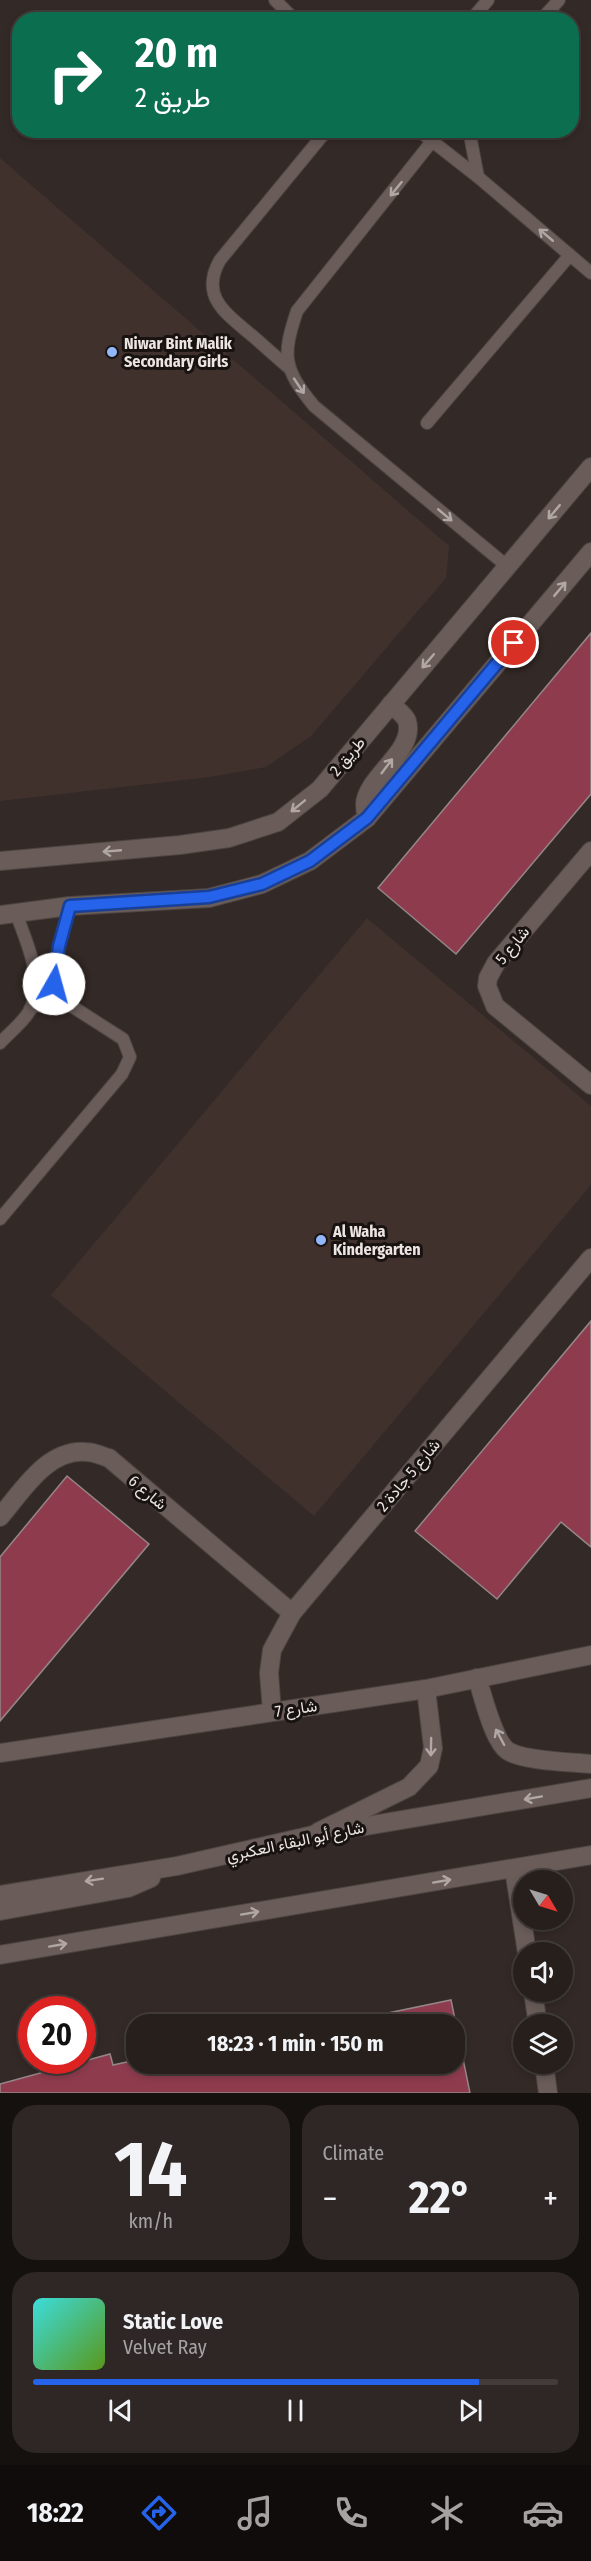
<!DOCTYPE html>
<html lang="en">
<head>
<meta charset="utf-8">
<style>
  body { margin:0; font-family:"Fira Sans Condensed",Vazirmatn,sans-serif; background:#2e2725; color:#f1f3f6; height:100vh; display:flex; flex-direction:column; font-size:22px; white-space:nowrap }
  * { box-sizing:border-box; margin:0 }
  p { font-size:20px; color:#a4a2a3 }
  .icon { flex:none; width:33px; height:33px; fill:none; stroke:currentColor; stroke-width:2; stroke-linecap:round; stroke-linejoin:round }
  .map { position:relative; height:2093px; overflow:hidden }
  .sheet { display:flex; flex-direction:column; gap:12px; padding:12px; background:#15110f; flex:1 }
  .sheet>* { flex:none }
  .hud { position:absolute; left:12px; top:12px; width:567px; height:126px; border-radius:24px; box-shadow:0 3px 9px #0003,0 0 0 2px #423d3b; background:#0b6e4f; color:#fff; overflow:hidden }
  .needle { width:39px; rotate:128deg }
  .fabs { position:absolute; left:513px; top:1870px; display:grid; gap:12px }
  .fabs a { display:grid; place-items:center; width:60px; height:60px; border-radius:50%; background:#261f1c; box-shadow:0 3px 9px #0003,0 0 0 2px #423d3b; font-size:30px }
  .speed { position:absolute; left:18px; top:1996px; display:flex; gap:12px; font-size:30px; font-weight:700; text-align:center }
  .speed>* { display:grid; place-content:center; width:78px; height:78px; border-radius:50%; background:#261f1c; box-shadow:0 3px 9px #0003,0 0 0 2px #423d3b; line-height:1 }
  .speed .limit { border:9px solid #d22; background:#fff; color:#111 }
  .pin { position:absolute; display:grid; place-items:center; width:51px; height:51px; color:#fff; margin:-26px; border:3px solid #fff; border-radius:50%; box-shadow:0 2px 6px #0007 }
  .me { position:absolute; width:66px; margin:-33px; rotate:7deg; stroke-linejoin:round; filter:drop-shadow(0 0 4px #0008) }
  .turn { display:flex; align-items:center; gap:21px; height:126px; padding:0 24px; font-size:27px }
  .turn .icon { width:78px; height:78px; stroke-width:2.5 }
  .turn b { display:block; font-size:42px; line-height:51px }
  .big { font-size:45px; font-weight:700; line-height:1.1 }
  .sheet .tile { flex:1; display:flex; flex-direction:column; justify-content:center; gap:9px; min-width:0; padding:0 21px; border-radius:24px; background:#2e2725 }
  .sheet .dial { align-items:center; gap:0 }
  .dial b { font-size:78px; line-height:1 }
  .song { display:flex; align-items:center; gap:18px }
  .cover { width:72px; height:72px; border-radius:9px; background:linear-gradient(135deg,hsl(180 70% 55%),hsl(90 70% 35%)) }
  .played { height:6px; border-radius:3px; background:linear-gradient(90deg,#2563eb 85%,#423d3b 85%) }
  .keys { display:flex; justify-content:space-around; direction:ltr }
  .heat { display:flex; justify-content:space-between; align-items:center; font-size:33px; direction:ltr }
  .sheet .tiles { flex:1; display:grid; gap:12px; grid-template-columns:1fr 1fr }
  .tile:last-child { grid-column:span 2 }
  .trip { position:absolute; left:126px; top:2014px; width:339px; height:60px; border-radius:24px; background:#261f1c; box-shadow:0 3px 9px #0003,0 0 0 2px #423d3b; font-weight:700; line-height:60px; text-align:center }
  .menu { display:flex; height:96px; justify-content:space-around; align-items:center; background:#0f0c0b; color:#a4a2a3 }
  .menu .icon { width:42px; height:42px }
  .menu .selected { color:#2563eb }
  .menu b { font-size:27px; color:#f1f3f6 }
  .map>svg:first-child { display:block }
  .built { fill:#41312c }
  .building { fill:#8e3c4d; stroke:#948688; stroke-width:1.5 }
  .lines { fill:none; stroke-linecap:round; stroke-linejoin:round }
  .lane-casing { stroke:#4d4542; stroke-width:14 }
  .street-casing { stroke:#4d4542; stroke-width:20 }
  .secondary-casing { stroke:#4d4542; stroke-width:20 }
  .lane { stroke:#695c59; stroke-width:12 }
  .street { stroke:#695c59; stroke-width:18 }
  .secondary { stroke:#695c59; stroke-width:18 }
  .oneway { stroke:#b1a7a5 }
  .route-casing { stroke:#184099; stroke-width:15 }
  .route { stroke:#2563eb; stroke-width:10 }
  .poi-dot { fill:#92b7fd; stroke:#181311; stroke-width:2 }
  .labels { text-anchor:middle; stroke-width:6; stroke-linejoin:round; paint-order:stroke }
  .poi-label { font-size:16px; font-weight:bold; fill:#ece5e3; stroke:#181311; text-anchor:start }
  .street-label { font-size:16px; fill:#ece5e3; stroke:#181311 }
</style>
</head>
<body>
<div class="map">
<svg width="591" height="2093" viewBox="0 0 591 2093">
  <rect width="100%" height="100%" fill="#332926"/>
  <g class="built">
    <polygon points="0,158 449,546 446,578 311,736 266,767 210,777 0,801"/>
    <polygon points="367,918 591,1106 591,1185 314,1516 51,1295"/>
  </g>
  <g class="building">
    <polygon points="591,633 591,794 456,954 378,888"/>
    <polygon points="591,1321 591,1547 561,1522 497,1599 415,1531"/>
    <polygon points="67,1476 149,1544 0,1721 0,1557"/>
    <polygon points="451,2000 470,2093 0,2093 0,2084 110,2054 113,2065 136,2060 136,2064 454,2064 454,2025 330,2025"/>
  </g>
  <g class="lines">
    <g class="lane-casing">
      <g id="lane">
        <polyline points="275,0 295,20"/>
        <polyline points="471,20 488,0"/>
        <polyline points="541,20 559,0"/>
        <polyline points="418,130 478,177 591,273"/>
        <path d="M 441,130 L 297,311 C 282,356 283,368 314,406 L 508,567"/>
        <polyline points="469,130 478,177"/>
        <path d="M 288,367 C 275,356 262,344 249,333 C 224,312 200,295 220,260 L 327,130"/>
        <polyline points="427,423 570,255"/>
        <polyline points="30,1009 45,1000 62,1000"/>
        <path d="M 0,1043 C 9,1033 26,1020 31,1008 C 43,975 27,944 16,913"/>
        <polyline points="0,1219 122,1074 130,1057 123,1039 62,1000 54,984 59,946 70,906"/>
      </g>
    </g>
    <g class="street-casing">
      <g id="street">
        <polyline points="591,851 496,963 488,978 487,986 495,1006 591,1085"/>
        <path d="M 0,1517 C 23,1490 47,1449 86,1452 C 94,1452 102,1456 109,1458 L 292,1613"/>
        <path d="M 477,1678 C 483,1695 493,1741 508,1751 C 523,1761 572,1762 591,1764"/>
        <polyline points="272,1712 269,1673 272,1650 292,1613 591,1258"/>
        <polyline points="0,1753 426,1689 591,1655"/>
        <polyline points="318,1832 409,1787 429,1766 433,1748 426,1689"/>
        <polyline points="514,1869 527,1953"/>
        <polyline points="533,1992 538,2025"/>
        <polyline points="544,2064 548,2093"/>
      </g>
    </g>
    <g class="secondary-casing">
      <g id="secondary">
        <path d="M 367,818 C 366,814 365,808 365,804 C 367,776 416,751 407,721 C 405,715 396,709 391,704"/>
        <polyline points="0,861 180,845 229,838 278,822 320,789 591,467"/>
        <polyline points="0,915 70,906 209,898 262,884 310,861 367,818 591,552"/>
        <polyline points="0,1895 177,1866 313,1835 591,1788"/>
        <polyline points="0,1911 128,1888 151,1878"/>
        <polyline points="0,1955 591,1855"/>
      </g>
    </g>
    <use href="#lane" class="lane"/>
    <use href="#street" class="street"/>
    <use href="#secondary" class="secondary"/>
  </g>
  <defs><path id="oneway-shaft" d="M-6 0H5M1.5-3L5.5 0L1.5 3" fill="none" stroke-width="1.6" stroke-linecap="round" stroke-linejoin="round" transform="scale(1.5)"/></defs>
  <g class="oneway">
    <use href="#oneway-shaft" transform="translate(396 189) rotate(129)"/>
    <use href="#oneway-shaft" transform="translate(546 235) rotate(-140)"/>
    <use href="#oneway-shaft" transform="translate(299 386) rotate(56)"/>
    <use href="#oneway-shaft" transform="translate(554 512) rotate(130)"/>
    <use href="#oneway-shaft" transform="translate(445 515) rotate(40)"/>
    <use href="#oneway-shaft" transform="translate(560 589) rotate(-50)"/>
    <use href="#oneway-shaft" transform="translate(428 661) rotate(131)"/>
    <use href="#oneway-shaft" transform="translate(387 766) rotate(-53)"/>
    <use href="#oneway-shaft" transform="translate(298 806) rotate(141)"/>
    <use href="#oneway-shaft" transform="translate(112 851) rotate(175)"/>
    <use href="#oneway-shaft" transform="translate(500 1737) rotate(-118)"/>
    <use href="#oneway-shaft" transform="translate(431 1747) rotate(91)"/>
    <use href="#oneway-shaft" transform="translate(533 1798) rotate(170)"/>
    <use href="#oneway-shaft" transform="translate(94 1880) rotate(171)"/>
    <use href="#oneway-shaft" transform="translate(442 1881) rotate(-10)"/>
    <use href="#oneway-shaft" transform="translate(250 1913) rotate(-10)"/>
    <use href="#oneway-shaft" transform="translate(58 1945) rotate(-10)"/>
  </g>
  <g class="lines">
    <g class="route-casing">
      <polyline id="route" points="54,984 59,946 70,906 209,897 262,884 310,861 367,818 514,643"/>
    </g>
    <use href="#route" class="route"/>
  </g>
  <g class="poi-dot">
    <circle cx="112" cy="352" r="6"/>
    <circle cx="321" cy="1240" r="6"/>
  </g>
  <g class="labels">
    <g class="poi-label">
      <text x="124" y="349">Niwar Bint Malik<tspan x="124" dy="18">Secondary Girls</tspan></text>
      <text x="333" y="1237">Al Waha<tspan x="333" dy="18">Kindergarten</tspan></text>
    </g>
    <g class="street-label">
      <text transform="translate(347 756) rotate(-50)" y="6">طريق 2</text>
      <text transform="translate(512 945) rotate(-51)" y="6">شارع 5</text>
      <text transform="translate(408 1475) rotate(-50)" y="6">شارع 5 جادة 2</text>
      <text transform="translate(148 1492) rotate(40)" y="6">شارع 6</text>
      <text transform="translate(296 1708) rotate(-8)" y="6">شارع 7</text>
      <text transform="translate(295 1841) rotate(-12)" y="6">شارع أبو البقاء العكبري</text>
    </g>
  </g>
</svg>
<div class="fabs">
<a><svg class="needle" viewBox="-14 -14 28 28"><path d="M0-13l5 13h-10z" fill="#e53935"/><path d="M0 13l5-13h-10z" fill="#a4a2a3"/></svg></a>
<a><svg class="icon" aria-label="sound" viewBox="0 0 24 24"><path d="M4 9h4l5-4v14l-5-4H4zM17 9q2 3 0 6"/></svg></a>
<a><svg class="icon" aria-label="layers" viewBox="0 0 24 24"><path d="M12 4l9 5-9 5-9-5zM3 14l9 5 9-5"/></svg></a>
</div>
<div class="speed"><div class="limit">20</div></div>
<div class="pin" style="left:514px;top:643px;background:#d93025"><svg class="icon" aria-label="arrive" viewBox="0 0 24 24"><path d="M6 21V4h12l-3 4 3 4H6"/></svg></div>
<svg class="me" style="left:54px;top:984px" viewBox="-20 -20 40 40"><circle r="19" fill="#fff"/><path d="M0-13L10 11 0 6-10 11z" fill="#2563eb"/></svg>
<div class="trip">18:23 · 1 min · 150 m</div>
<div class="hud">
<div class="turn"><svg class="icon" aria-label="right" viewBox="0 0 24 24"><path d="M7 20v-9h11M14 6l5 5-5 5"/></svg><div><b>20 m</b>طريق 2</div></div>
</div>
</div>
<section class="sheet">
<div class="tiles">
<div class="tile dial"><b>14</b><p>km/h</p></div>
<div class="tile"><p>Climate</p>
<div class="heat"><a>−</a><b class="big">22°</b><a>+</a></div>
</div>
<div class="tile">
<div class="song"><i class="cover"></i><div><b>Static Love</b><p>Velvet Ray</p></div></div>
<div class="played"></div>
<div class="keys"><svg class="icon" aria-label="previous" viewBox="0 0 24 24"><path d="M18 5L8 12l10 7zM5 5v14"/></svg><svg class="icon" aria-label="pause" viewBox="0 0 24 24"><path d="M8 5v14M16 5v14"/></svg><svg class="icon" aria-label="next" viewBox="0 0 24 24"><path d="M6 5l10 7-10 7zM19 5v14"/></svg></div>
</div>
</div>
</section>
<nav class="menu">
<b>18:22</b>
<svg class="icon selected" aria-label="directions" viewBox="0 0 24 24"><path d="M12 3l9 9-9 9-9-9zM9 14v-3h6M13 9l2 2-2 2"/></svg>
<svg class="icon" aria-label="music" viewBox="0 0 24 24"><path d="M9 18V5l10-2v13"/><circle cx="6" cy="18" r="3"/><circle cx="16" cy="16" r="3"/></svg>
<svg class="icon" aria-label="phone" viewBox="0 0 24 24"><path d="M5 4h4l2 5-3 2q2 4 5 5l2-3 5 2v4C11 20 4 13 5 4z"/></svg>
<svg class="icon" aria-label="climate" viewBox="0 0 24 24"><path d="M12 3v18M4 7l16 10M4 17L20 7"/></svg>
<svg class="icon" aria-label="car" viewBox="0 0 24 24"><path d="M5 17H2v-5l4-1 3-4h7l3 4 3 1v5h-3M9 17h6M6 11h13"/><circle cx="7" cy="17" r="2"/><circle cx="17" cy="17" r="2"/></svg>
</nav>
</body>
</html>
